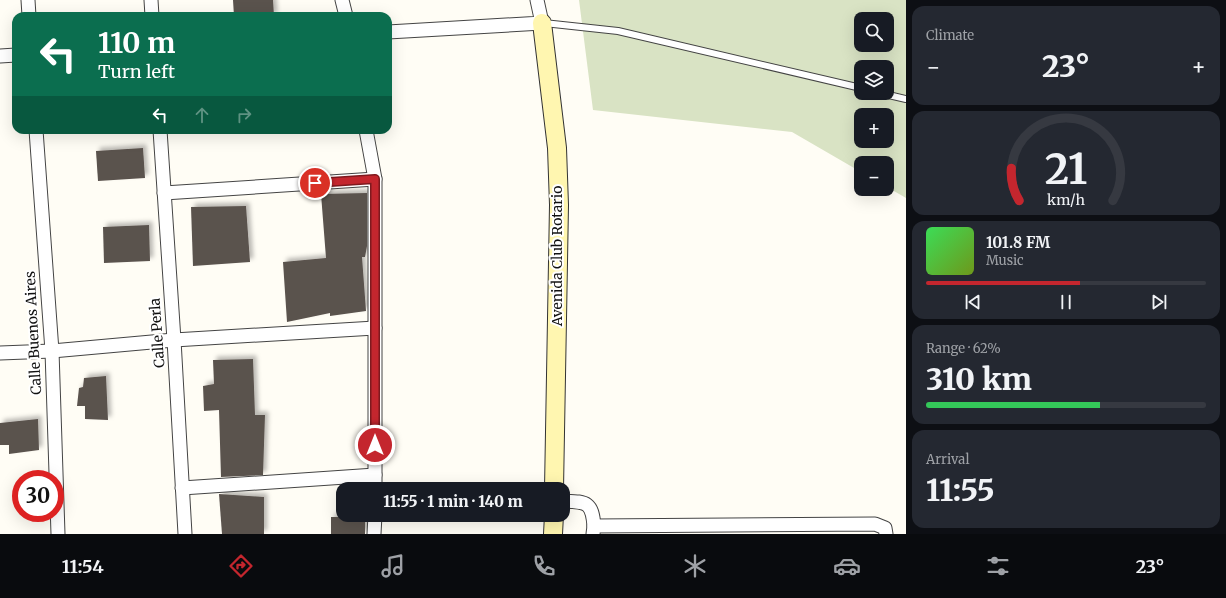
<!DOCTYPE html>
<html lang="en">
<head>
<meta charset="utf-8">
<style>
  body { margin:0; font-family:Merriweather,serif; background:#242831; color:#f1f3f6; height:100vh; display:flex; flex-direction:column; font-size:15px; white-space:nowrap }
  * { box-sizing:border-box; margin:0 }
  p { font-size:13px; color:#9ea1a6 }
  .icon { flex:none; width:22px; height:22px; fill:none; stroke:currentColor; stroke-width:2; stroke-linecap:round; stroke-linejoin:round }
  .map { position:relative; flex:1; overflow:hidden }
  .panel { display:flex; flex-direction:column; gap:6px; padding:6px; background:#0d0f14; width:320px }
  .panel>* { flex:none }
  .guide { position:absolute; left:12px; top:12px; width:380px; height:122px; border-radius:12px; box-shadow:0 4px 16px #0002; background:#0b6e4f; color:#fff; overflow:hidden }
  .controls { position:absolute; left:854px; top:12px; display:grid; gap:8px }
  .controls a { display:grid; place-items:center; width:40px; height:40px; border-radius:8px; background:#171b24; box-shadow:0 4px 16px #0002; font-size:20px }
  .speed { position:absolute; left:12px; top:470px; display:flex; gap:8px; font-size:20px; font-weight:700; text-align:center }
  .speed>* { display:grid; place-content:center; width:52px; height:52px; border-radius:50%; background:#171b24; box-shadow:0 4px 16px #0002; line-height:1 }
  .speed .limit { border:6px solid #d22; background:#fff; color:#111 }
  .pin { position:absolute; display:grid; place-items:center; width:34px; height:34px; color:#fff; margin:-17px; border:2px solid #fff; border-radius:50%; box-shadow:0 1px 4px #0007 }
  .me { position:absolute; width:44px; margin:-22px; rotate:0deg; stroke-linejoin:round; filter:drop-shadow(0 0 3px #0008) }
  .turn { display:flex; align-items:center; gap:14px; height:84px; padding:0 20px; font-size:18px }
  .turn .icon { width:52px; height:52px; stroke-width:2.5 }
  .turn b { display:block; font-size:28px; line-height:34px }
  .lanes { display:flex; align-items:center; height:38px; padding:0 20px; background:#0003; justify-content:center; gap:20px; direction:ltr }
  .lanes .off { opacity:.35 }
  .big { font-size:30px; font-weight:800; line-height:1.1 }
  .panel .widget { flex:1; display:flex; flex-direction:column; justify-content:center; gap:6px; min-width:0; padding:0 14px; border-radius:12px; background:#242831 }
  .panel .dial { align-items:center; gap:0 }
  .dial svg { height:104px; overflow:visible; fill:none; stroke:#363941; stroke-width:7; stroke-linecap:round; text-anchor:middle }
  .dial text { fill:#f1f3f6; stroke:none }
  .song { display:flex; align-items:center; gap:12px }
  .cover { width:48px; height:48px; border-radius:6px; background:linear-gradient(135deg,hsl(130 70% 55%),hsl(80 70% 35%)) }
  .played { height:4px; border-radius:2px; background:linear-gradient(90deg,#c4262e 55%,#363941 55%) }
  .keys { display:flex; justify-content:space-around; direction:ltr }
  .heat { display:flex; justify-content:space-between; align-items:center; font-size:22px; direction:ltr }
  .charge { height:6px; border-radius:3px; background:linear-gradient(90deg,#34c759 62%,#363941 0) }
  .trip { position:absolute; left:336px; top:482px; width:234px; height:40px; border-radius:12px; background:#171b24; box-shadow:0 4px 16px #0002; font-weight:800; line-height:40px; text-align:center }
  .tab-bar { display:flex; height:64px; justify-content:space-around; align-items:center; background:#090b0e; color:#9ea1a6 }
  .tab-bar .icon { width:28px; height:28px }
  .tab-bar .selected { color:#c4262e }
  .tab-bar b { font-size:18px; color:#f1f3f6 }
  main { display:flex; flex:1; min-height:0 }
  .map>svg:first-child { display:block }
  .cemetery { fill:#d9e3c4; fill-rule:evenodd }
  .building { fill:#5a524d; filter:url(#shadow) }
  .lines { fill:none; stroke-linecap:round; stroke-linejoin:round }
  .lane-casing { stroke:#444; stroke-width:8 }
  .street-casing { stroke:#444; stroke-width:15 }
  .secondary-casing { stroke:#333; stroke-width:20 }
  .lane { stroke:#fff; stroke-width:6 }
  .street { stroke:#fff; stroke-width:13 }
  .secondary { stroke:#fff6b0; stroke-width:18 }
  .route-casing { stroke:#7f191e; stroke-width:10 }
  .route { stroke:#c4262e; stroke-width:7 }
  .labels { text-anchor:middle; stroke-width:4; stroke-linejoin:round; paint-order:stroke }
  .street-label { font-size:14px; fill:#111; stroke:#fff }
</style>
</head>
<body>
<main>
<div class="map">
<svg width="906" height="534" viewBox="0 0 906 534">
  <defs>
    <filter id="shadow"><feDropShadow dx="3.5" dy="-3.5" stdDeviation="2" flood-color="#0004"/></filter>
  </defs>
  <rect width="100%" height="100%" fill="#fffdf5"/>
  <path class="cemetery" d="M 579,0 L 906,0 L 906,198 L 887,187 L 887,163 L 861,163 L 861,172 L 792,132 L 593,110 ZM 861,19 L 887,19 L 887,45 L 861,45 ZM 861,67 L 887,67 L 887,93 L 861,93 ZM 861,115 L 887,115 L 887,141 L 861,141 Z"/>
  <g class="building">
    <polygon points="233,0 273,0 274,16 234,16"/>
    <polygon points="143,148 145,178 98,181 96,151"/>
    <polygon points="367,193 367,246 365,257 362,257 366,311 330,316 330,313 287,322 283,262 326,258 321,194"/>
    <polygon points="246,206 250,262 193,266 191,207"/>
    <polygon points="149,225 150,261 104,263 103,227"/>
    <polygon points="253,359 255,415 265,415 263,475 221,477 219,410 204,411 203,386 214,384 213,360"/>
    <polygon points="106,376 108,420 85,419 85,406 77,406 79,388 83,387 84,378"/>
    <polygon points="38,419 39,450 9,454 9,445 0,445 0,423"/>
    <polygon points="219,494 264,497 264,534 222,534"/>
    <rect x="331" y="517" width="34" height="17"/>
  </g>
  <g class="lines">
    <g class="lane-casing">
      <g id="lane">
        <polyline points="544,23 618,31 861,88"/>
        <polyline points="880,93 906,99"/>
      </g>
    </g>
    <g class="street-casing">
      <g id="street">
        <polyline points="28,0 29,16"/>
        <polyline points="151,0 152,16"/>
        <polyline points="342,0 346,16"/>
        <polyline points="388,32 542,23 537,0"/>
        <polyline points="0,56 16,55"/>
        <polyline points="36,130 52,351 58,534"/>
        <polyline points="160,130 174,340 185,534"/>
        <polyline points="366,130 375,179 375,489"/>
        <polyline points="164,193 375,179"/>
        <polyline points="0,353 52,351 174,340 375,328"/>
        <polyline points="182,488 375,475"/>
        <path d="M 563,501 C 586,502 592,501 594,526"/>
        <polyline points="374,534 375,515"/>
        <polyline points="593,534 594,526 875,524 885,528 886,534"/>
      </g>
    </g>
    <g class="secondary-casing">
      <g id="secondary">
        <polyline points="542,23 557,148 559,205 554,489"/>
        <polyline points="553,534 554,515"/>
      </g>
    </g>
    <use href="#lane" class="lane"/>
    <use href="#street" class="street"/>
    <use href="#secondary" class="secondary"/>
  </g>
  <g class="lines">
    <g class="route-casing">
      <polyline id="route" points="315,183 375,179 375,445"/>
    </g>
    <use href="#route" class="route"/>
  </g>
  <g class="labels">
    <g class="street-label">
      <text transform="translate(557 256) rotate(-90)" y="5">Avenida Club Rotario</text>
      <text transform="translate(33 333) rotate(-93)" y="5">Calle Buenos Aires</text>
      <text transform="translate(157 333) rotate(-94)" y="5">Calle Perla</text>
    </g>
  </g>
</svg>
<div class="controls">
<a><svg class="icon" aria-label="search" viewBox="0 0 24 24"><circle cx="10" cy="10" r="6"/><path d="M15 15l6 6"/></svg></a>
<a><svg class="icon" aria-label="layers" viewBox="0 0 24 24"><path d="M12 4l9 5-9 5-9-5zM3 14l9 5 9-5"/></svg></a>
<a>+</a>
<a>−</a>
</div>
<div class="speed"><div class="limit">30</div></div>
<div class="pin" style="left:315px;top:183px;background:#d93025"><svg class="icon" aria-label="arrive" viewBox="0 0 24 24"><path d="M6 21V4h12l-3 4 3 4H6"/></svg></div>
<svg class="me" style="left:375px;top:445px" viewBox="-20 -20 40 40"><circle r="17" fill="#c4262e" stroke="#fff" stroke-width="3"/><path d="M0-11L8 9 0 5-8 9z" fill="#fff"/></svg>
<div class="trip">11:55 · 1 min · 140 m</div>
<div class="guide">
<div class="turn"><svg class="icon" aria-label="left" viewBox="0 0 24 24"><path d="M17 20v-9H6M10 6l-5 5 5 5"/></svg><div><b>110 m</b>Turn left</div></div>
<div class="lanes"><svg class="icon" aria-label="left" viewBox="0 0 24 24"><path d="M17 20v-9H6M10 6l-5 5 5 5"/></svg><svg class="icon off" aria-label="ahead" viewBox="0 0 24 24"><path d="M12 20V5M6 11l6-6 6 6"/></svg><svg class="icon off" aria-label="right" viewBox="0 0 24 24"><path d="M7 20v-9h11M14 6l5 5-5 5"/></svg></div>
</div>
</div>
<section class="panel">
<div class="widget"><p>Climate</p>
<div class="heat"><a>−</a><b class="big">23°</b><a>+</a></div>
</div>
<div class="widget dial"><svg viewBox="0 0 100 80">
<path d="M14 69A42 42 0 1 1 86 69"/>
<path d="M14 69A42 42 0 0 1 8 44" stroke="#c4262e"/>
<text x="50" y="56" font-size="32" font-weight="700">21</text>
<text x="50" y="72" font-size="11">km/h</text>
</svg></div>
<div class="widget">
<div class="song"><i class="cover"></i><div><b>101.8 FM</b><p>Music</p></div></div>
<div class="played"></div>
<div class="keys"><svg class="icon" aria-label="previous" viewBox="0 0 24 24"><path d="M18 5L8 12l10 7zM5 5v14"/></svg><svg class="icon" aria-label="pause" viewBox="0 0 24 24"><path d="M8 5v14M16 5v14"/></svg><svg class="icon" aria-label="next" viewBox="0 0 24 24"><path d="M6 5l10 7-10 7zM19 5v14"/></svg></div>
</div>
<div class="widget"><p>Range · 62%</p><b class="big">310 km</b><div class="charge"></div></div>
<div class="widget"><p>Arrival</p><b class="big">11:55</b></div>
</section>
</main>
<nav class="tab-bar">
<b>11:54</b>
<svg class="icon selected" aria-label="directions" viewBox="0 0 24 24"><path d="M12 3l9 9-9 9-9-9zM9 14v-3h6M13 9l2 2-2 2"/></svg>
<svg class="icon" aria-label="music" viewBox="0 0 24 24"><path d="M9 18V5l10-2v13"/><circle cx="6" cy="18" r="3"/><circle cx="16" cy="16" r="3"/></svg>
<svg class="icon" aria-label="phone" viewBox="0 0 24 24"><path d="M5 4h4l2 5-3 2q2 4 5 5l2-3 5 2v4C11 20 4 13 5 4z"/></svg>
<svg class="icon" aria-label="climate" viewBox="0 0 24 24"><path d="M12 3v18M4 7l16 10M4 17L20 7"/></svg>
<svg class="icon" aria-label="car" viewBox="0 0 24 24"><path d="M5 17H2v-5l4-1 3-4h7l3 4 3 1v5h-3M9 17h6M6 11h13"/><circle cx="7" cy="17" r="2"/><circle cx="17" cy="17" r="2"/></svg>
<svg class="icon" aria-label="filters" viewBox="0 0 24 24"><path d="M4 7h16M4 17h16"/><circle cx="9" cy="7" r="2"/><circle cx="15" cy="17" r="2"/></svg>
<b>23°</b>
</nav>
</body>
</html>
